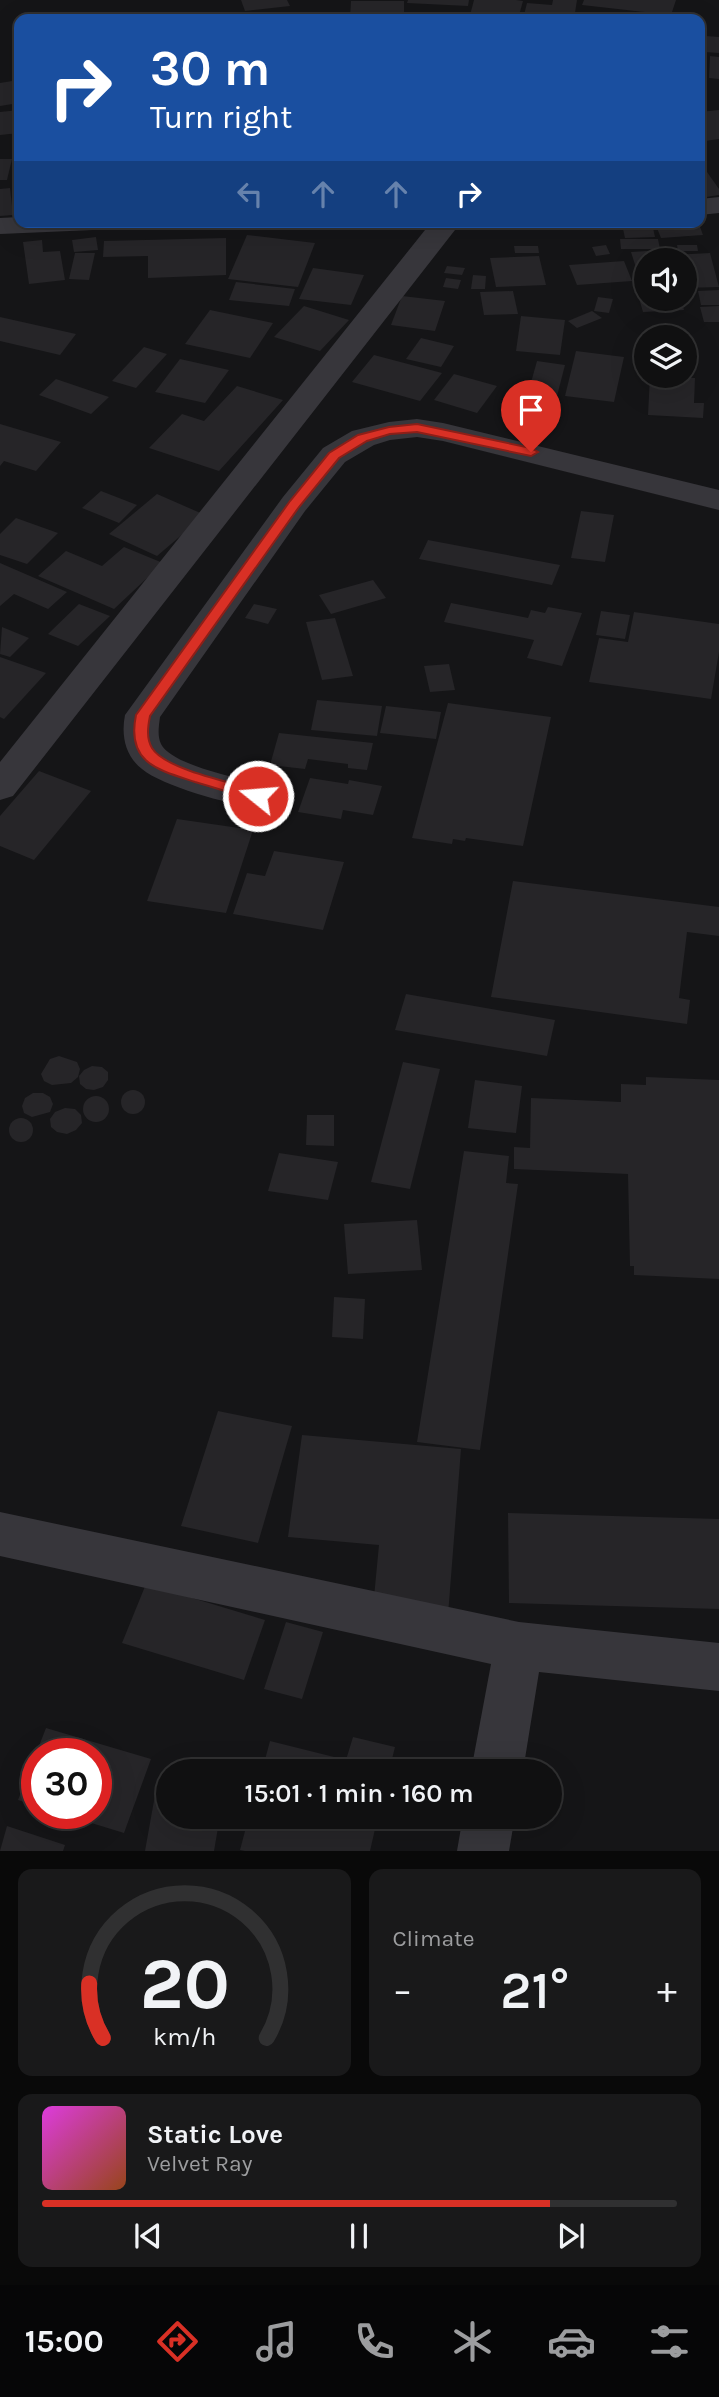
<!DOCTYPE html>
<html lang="en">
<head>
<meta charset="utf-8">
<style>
  body { margin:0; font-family:Karla,sans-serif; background:#19191a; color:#f1f3f6; height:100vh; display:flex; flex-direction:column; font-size:26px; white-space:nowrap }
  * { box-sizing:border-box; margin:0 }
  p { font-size:23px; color:#9c9d9f }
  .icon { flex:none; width:38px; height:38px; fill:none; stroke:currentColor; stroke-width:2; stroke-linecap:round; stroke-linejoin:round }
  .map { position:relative; height:1851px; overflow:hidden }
  .panel { display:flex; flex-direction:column; gap:18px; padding:18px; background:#090909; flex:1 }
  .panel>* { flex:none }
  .banner { position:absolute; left:14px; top:14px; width:691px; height:214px; border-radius:14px; box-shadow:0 7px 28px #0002,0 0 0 2px #303031; background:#1a4fa0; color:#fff; overflow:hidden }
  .buttons { position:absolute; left:634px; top:248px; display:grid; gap:14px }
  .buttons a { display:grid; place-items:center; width:63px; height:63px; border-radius:50%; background:#101011; box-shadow:0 7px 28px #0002,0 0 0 2px #303031; font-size:35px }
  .speed { position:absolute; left:21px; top:1738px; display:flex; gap:14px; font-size:35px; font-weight:700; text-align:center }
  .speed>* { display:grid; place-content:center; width:91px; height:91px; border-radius:50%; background:#101011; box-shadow:0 7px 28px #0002,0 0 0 2px #303031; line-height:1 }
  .speed .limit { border:10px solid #d22; background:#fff; color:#111 }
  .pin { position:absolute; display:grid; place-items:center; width:60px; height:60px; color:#fff; margin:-72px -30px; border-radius:50% 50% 50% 0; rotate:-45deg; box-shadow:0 0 7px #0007 }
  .pin .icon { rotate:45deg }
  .me { position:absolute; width:77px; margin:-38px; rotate:287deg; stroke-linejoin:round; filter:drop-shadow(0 0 5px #0008) }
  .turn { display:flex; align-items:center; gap:24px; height:147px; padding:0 21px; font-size:32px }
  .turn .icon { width:91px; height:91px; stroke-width:2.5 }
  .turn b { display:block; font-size:49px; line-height:60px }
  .lanes { display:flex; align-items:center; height:66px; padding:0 21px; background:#0003; justify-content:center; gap:35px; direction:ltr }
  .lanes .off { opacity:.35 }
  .big { font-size:52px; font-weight:600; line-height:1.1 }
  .panel .card { flex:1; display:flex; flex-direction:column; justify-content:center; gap:10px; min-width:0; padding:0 24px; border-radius:14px; background:#19191a }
  .panel .dial { align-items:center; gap:0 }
  .dial svg { height:182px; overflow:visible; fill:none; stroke:#303031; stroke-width:7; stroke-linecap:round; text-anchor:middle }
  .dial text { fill:#f1f3f6; stroke:none }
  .song { display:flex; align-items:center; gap:21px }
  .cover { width:84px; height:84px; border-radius:10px; background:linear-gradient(135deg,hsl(300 70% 55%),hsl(20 70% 35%)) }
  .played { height:7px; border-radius:4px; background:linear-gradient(90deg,#d93025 80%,#303031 80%) }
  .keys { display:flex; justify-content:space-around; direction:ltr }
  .heat { display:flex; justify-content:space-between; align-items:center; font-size:38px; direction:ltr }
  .panel .tiles { flex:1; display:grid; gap:18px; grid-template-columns:1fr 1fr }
  .card:last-child { grid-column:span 2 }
  .trip { position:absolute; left:156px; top:1759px; width:406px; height:70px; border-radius:35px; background:#101011; box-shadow:0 7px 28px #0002,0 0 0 2px #303031; font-weight:600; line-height:70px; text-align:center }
  .tabs { display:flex; height:112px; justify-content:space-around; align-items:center; background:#060607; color:#9c9d9f }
  .tabs .icon { width:49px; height:49px }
  .tabs .active { color:#d93025 }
  .tabs b { font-size:32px; color:#f1f3f6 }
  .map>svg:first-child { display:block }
  .building { fill:#262528 }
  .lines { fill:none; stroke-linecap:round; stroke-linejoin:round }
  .minor { fill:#37363b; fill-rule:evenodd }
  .route { fill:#d93025; stroke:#8d1f18; stroke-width:2 }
</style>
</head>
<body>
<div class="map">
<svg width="719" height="1851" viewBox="0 0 719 1851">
  <rect width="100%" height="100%" fill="#151517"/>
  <g class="building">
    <polygon points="241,0 287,0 290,6 245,11"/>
    <polygon points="408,0 469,0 468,6 407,3"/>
    <polygon points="474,0 516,0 523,1 518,19 469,19"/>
    <polygon points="553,0 577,0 574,19 523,19 527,3 552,5"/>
    <polygon points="584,0 676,0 671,15 582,5"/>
    <polygon points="351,1 404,1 404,19 350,19"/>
    <polygon points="706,36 719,37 719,53 704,52"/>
    <polygon points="710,56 719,57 719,79 709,78"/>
    <polygon points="18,80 19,103 0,106 0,83"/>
    <polygon points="19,110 19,133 0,135 0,112"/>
    <polygon points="719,110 719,139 705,141 700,131 700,112"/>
    <polygon points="0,159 12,159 7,180 0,180"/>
    <polygon points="700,162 719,189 719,195 700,198"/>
    <polygon points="10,188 13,215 0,216 0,189"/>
    <polygon points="699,224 703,235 661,238 657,228"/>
    <polygon points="653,228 655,237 625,238 623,229"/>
    <polygon points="247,235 315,243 298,287 228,279"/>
    <polygon points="96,237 98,250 74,252 72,240"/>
    <polygon points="226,238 226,275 148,278 148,256 103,257 104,241"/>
    <polygon points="620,239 658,239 660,249 621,249"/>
    <polygon points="42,240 43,252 60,251 65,280 29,284 23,242"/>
    <polygon points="606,245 610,254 596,256 592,247"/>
    <polygon points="677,245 697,245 698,251 678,251"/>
    <polygon points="514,246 538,246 539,253 515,253"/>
    <polygon points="663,250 666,261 646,261 646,276 639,277 631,252"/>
    <polygon points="75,253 95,253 89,280 69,279"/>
    <polygon points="710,253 719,287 684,288 684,261 674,261 673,255"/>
    <polygon points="539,256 546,285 496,287 490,258"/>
    <polygon points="624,261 632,281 577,285 569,265"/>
    <polygon points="447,266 465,268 462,275 444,273"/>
    <polygon points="313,268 364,275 351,305 299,299"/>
    <polygon points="473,275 486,276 485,289 471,289"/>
    <polygon points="446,278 461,280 458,289 443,287"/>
    <polygon points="236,282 295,289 289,306 229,300"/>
    <polygon points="635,284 646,284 646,299 681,299 684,310 643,312"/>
    <polygon points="719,290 719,305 701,305 698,291"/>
    <polygon points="513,291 518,314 484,315 480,292"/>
    <polygon points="402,296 445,301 435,331 391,325"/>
    <polygon points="598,297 613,299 609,313 594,311"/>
    <polygon points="304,306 349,320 320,351 274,337"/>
    <polygon points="719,306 719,322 704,322 700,307"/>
    <polygon points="210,310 273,323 250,358 185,344"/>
    <polygon points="592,311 602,318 577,328 568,321"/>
    <polygon points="521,316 565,320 560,355 516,351"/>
    <polygon points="0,317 76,334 60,355 0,341"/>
    <polygon points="421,338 454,346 441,367 406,359"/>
    <polygon points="144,347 167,354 136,388 112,381"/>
    <polygon points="576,351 624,357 614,402 565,396"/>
    <polygon points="374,355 442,373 420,401 352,382"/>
    <polygon points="180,359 229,370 205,403 155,392"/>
    <polygon points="537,361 565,365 557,396 528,393"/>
    <polygon points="454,374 497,386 477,413 434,400"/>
    <polygon points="650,376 695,378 694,403 704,403 703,418 648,415"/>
    <polygon points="56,379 109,397 91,414 39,395"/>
    <polygon points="237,386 283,400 219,471 149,448 182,414 204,421"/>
    <polygon points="540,408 554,416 537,427 523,418"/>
    <polygon points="0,424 61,442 36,471 4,461 0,466"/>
    <polygon points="101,491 137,505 119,523 82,508"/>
    <polygon points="157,494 205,515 157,556 109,534"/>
    <polygon points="581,511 614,515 605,562 571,558"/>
    <polygon points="16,518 58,533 27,564 0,555 0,534"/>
    <polygon points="428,540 560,565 552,585 419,559"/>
    <polygon points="124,547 163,563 114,609 38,576 66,551 102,566"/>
    <polygon points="0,563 67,592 48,609 14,594 0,606"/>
    <polygon points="373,580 386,598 331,614 319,595"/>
    <polygon points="451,603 528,618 531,610 545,613 548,607 582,613 562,666 527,658 534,640 444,622"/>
    <polygon points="79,604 110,616 78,646 48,634"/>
    <polygon points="254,604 277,609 268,624 245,618"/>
    <polygon points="601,611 630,615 625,639 596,635"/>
    <polygon points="634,612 719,624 719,652 711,699 589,682 599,638 628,642"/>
    <polygon points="335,618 353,676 322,680 306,622"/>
    <polygon points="2,627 29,638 10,657 0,654"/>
    <polygon points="0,657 46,673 4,719 0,717"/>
    <polygon points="449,664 455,690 430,692 424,666"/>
    <polygon points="317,700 382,706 377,736 311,730"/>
    <polygon points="448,703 551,717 523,846 466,838 465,841 453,839 452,844 412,838"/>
    <polygon points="386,706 441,712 436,739 380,733"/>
    <polygon points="279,733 373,743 367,770 348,768 348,764 308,759 305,769 270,765"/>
    <polygon points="39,771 91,791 34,860 0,846 0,816"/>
    <polygon points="310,778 348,784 349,780 382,786 373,815 343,810 341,819 298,812"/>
    <polygon points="177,819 253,830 226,913 147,901"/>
    <polygon points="274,851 344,862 323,930 233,914 247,873 265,876"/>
    <polygon points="513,881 719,907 719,936 687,932 679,998 690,1000 687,1024 491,997"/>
    <polygon points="406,994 555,1020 547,1056 395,1030"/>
    <polygon points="59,1056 77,1062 80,1069 78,1077 71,1083 52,1085 44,1081 41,1074 50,1059"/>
    <polygon points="403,1062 440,1069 410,1189 371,1182"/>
    <polygon points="92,1066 102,1067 108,1072 108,1080 103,1087 94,1090 86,1089 80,1084 79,1076 84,1070"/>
    <polygon points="646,1077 719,1080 719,1279 634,1275 634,1266 630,1266 628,1174 514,1169 514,1147 530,1148 531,1098 621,1102 621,1084 646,1085"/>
    <polygon points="475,1080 522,1086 516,1133 468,1128"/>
    <circle cx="133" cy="1102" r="12"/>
    <polygon points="33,1093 43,1093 50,1097 53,1104 50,1112 32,1117 24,1113 22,1106 25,1098"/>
    <circle cx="96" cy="1109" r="13"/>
    <polygon points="65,1108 75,1109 81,1115 82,1123 76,1130 67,1134 57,1132 51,1127 50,1119 55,1112"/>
    <polygon points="307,1115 334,1115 334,1146 306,1145"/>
    <circle cx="21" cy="1130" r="12"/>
    <polygon points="464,1151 509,1156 506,1183 518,1184 480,1450 417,1442"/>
    <polygon points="279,1153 338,1162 328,1200 268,1191"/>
    <polygon points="417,1220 422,1270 348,1274 344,1224"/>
    <polygon points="334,1297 365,1299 363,1339 332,1337"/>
    <polygon points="218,1411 292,1426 258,1543 181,1526"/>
    <polygon points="302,1435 461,1449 448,1615 373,1608 379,1545 288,1537"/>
    <polygon points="508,1513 719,1519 719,1609 509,1603"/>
    <polygon points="146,1584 265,1620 244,1680 122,1643"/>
    <polygon points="286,1622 323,1632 302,1699 264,1689"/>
    <polygon points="46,1728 151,1759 124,1833 62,1814 96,1813 96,1754 37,1754 37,1806 18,1800"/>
    <polygon points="353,1737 395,1747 389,1771 262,1771 270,1741 346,1760"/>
    <polygon points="155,1795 168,1797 168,1816 220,1816 214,1851 145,1851"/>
    <polygon points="249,1816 378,1816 370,1851 245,1851 240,1850"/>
    <polygon points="7,1826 65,1845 63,1851 0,1851"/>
  </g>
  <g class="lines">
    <g class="minor">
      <polygon points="719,197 719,213 700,215 700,199"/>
      <polygon points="19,217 19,222 107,222 103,228 93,230 0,234 0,218"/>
      <polygon points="408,222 539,222 535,228 525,230 455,230 13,796 0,800 0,762 425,230 412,228"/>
      <path d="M 417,419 L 443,423 L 719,490 L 719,510 L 443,441 L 417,437 L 390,440 L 374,445 L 345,462 L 305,511 L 160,717 C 159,725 157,736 161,744 C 173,767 246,779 271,787 L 276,796 L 271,805 C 266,807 261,809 255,808 C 229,804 162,786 142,769 C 125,756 121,735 125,715 L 283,497 L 323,448 L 352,431 L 389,422 Z"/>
      <polygon points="0,1512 519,1622 719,1643 719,1691 539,1672 523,1771 471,1771 491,1664 0,1556"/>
      <polygon points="463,1816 515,1816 509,1851 457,1851"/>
    </g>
  </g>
  <path class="route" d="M 417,424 L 531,448 L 538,452 L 531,456 L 417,432 L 390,434 L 367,441 L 339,458 L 299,507 L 150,716 C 148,726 146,738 152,748 C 165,770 238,784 264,792 L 266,796 L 264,799 L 258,801 C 237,795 216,788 195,782 C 158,770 126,763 136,715 L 290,501 L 329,453 L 358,435 L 389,427 Z"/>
</svg>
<div class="buttons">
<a><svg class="icon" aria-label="sound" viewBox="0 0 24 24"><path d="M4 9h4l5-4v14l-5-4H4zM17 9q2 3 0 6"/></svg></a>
<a><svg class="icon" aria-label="layers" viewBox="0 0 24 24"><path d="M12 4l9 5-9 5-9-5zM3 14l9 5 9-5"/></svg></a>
</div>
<div class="speed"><div class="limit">30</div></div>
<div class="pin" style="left:531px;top:452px;background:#d93025"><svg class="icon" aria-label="arrive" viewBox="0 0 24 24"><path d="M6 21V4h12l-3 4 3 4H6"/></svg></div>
<svg class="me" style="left:258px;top:796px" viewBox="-20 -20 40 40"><circle r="17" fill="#d93025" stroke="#fff" stroke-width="3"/><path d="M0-11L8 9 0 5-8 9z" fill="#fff"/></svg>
<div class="trip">15:01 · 1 min · 160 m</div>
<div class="banner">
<div class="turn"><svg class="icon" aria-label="right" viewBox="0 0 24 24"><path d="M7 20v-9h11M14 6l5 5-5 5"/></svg><div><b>30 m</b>Turn right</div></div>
<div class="lanes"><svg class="icon off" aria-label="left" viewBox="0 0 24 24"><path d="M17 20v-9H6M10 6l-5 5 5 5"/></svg><svg class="icon off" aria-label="ahead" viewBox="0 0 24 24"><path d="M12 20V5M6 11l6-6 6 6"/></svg><svg class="icon off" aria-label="ahead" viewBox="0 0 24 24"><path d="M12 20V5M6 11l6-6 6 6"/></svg><svg class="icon" aria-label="right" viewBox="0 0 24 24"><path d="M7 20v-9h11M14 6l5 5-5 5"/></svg></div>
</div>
</div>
<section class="panel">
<div class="tiles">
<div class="card dial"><svg viewBox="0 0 100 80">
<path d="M14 69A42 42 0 1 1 86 69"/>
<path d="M14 69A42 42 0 0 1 8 45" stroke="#d93025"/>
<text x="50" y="56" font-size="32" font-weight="700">20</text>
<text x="50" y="72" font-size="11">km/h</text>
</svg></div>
<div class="card"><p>Climate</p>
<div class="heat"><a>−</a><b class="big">21°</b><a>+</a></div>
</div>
<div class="card">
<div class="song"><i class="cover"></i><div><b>Static Love</b><p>Velvet Ray</p></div></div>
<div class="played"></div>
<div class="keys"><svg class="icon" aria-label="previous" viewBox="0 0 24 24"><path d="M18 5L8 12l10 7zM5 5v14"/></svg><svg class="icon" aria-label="pause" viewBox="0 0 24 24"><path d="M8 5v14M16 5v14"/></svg><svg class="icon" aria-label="next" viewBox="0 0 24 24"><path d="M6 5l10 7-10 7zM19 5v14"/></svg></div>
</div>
</div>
</section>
<nav class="tabs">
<b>15:00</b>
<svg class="icon active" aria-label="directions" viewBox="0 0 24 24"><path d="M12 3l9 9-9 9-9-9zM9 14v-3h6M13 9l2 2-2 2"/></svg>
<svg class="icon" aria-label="music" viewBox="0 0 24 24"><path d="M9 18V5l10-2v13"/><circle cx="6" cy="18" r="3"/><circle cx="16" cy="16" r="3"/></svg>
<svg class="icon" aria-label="phone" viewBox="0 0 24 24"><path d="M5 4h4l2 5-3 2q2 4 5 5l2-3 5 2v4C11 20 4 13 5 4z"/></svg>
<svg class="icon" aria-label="climate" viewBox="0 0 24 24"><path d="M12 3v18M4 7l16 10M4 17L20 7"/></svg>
<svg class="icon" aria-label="car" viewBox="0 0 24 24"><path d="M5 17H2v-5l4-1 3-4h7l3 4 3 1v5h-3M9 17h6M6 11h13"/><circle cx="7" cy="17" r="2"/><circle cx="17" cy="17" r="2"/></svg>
<svg class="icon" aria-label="filters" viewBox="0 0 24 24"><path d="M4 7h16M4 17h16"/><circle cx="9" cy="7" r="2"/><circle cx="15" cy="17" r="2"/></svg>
</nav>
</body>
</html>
